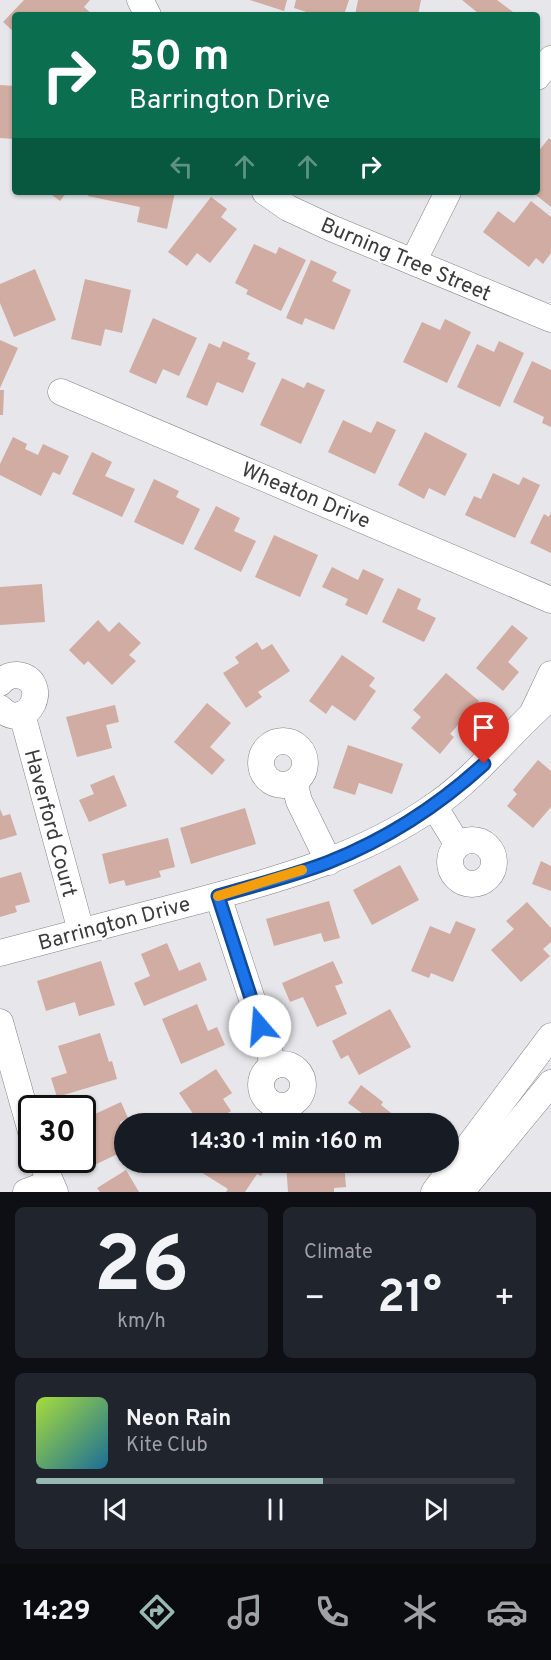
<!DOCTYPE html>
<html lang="en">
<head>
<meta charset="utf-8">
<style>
  body { margin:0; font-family:Overpass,sans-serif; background:#20242c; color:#f1f3f6; height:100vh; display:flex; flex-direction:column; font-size:22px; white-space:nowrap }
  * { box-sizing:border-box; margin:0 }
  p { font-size:20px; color:#9ea1a6 }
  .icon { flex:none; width:33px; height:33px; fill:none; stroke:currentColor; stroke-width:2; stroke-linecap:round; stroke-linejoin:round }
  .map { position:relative; height:1192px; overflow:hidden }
  .details { display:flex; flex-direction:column; gap:15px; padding:15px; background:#0d0f14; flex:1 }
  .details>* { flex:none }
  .top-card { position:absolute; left:12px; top:12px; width:528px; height:183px; border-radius:6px; box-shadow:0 2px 4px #0004; background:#0b6e4f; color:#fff; overflow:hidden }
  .speed { position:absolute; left:18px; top:1095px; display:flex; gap:12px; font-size:30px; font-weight:700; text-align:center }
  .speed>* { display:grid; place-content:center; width:78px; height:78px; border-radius:50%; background:#171b24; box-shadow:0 2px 4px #0004; line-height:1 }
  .speed .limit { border:3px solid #111; border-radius:9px; background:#fff; color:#111 }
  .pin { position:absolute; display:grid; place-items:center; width:51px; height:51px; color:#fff; margin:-62px -26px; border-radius:50% 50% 50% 0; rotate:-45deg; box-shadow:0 0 6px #0007 }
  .pin .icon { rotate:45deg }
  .me { position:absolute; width:66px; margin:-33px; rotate:342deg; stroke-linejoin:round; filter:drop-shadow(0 0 4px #0008) }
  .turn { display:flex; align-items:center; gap:21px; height:126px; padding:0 18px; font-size:27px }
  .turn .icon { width:78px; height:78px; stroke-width:2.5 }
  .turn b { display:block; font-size:42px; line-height:51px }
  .lanes { display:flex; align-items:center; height:57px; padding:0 18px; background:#0003; justify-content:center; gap:30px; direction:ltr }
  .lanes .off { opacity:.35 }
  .big { font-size:45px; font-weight:700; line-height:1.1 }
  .details .widget { flex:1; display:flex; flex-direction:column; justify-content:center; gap:9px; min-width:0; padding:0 21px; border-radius:9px; background:#20242c }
  .details .dial { align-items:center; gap:0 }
  .dial b { font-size:78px; line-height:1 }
  .song { display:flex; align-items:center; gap:18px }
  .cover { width:72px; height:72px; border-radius:9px; background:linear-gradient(135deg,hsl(80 70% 55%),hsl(200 70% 35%)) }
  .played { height:6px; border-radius:3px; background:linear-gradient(90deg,#98b8b4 60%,#363941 60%) }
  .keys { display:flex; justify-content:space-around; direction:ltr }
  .heat { display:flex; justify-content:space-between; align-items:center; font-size:33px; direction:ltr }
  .details .tiles { flex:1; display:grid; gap:15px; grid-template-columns:1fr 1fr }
  .widget:last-child { grid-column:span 2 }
  .trip { position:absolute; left:114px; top:1113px; width:345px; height:60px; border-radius:30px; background:#171b24; box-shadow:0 2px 4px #0004; font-weight:700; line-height:60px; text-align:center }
  .tabs { display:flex; height:96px; justify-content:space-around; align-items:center; background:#090b0e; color:#9ea1a6 }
  .tabs .icon { width:42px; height:42px }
  .tabs .current { color:#98b8b4 }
  .tabs b { font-size:27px; color:#f1f3f6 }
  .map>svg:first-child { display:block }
  .building { fill:#d0aca2 }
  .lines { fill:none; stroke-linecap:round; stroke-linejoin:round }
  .minor-casing { stroke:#848387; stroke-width:27 }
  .minor { stroke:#fff; stroke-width:26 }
  .route-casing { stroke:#114b97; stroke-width:15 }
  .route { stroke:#1a73e8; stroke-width:10 }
  .slow { stroke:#f59e0b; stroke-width:10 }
  .labels { text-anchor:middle; stroke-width:4.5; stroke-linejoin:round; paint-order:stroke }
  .street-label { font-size:21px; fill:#3b3a3c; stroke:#fff }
</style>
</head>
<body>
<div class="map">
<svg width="551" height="1192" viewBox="0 0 551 1192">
  <rect width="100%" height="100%" fill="#e7e6eb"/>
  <g class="building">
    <polygon points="24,0 90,0 84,7 93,15 15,15 15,33 3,22"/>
    <polygon points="250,0 287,0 284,11"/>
    <polygon points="296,0 349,0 344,15 316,15 294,8"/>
    <polygon points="358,0 421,0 418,15 355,15"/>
    <polygon points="462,0 497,0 517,15 476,15 478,13"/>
    <polygon points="0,85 15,86 15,139 0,138"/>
    <polygon points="549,138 551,140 551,207 532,192 537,192 539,186 537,153"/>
    <polygon points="48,192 67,192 60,201"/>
    <polygon points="89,192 175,192 167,229 137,222 140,207 88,196"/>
    <polygon points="211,197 227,209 221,217 237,229 210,263 197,253 187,266 168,252"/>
    <polygon points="531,201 551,217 551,253 543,264 536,258 529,267 483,232 498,211 514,223"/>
    <polygon points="254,244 276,254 279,247 306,260 281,311 246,294 248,290 235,283"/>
    <polygon points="311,260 337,272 332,281 351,290 334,330 305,318 302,325 286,318"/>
    <polygon points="35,269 56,320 14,337 0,303 0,284"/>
    <polygon points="85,279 131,290 122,333 105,329 101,346 71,339"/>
    <polygon points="153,318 197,338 179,376 163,369 156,384 129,372"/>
    <polygon points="445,319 471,332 447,383 403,362 422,322 440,330"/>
    <polygon points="0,340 18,348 0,388"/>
    <polygon points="223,341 250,353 247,359 256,363 243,393 217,382 207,406 186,397 209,343 220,348"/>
    <polygon points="499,341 524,353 500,407 457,387 477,344 494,352"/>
    <polygon points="532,361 551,370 551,427 542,423 544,417 513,402"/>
    <polygon points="282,378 304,388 307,382 325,390 301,444 260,425"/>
    <polygon points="0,390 4,390 3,415 0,415"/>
    <polygon points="343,420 371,433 377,421 396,430 375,474 328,452"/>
    <polygon points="425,432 467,454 445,496 429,488 424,499 398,485"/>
    <polygon points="13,437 27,444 25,449 38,455 43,444 69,456 60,475 53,472 41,496 0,475 0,464"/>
    <polygon points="92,452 112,462 105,476 135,489 122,517 72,494"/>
    <polygon points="493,473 519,485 523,477 540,485 515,538 465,515 474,496 481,499"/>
    <polygon points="154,479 179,491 176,497 200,509 183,545 134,522"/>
    <polygon points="216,506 240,518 234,531 256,541 241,572 194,549"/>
    <polygon points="551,512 551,553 530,543 544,514 549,517"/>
    <polygon points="274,535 318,555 300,597 255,577"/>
    <polygon points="332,567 358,580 363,569 384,579 367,615 345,605 348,599 322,587"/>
    <polygon points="42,584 45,622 0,625 0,587"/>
    <polygon points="398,588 421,599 417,609 436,618 424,642 382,622"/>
    <polygon points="98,620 109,632 119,622 141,643 129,655 136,661 112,685 88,661 84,665 69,650"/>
    <polygon points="512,625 528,638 508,662 519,672 503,691 476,668"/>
    <polygon points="257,642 262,650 272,644 290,671 258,692 262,697 246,708 223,673 239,663 235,657"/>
    <polygon points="342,655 375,678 369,686 376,691 355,721 332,705 326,714 309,701"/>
    <polygon points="446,673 479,701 450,734 454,737 440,754 411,728 421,717 413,710"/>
    <polygon points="207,703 231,723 210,747 225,760 212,775 174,742"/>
    <polygon points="115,705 119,722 106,725 112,748 77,757 66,717"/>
    <polygon points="348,745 403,764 392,794 359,783 355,795 333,788"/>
    <polygon points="538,760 551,771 551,807 533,828 507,806 517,794 513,790"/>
    <polygon points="114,775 127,806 89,822 79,800 94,794 90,785"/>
    <polygon points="245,808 256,844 191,864 180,828"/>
    <polygon points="0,809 3,816 10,814 17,835 0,840"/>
    <polygon points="168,838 175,867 159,871 161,877 126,886 124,880 109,884 102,854"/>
    <polygon points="541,861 551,866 551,891 532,884"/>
    <polygon points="400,865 419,900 372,925 353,890"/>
    <polygon points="21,872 30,902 15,906 17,912 0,917 0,878"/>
    <polygon points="329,901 340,938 324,942 321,933 274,946 266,919"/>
    <polygon points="527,902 551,928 551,942 543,949 550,956 521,982 491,950 514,929 506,921"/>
    <polygon points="456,921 476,929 453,982 431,973 429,978 411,971 430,926 450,934"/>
    <polygon points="167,943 179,971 200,962 207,980 144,1006 134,983 150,976 141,954"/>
    <polygon points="101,961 115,1005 79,1016 75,1002 46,1011 37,981"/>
    <polygon points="333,961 343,983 335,986 347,1014 317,1027 303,997 290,1002 282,983"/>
    <polygon points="197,1004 208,1031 217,1027 225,1045 181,1064 162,1019"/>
    <polygon points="390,1009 411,1047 359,1075 348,1055 341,1059 332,1041"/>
    <polygon points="100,1033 109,1062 112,1061 117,1079 57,1097 51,1078 67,1073 58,1046"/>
    <polygon points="216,1069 232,1093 223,1099 231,1111 211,1124 200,1124 179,1093"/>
    <polygon points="361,1085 383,1102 381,1105 400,1120 397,1124 356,1124 363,1114 348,1103"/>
    <polygon points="121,1102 128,1118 120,1122 124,1132 124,1151 88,1168 82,1156 82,1146 88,1144 82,1133 82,1120"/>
    <polygon points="196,1162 270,1162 261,1176 257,1174 245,1192 226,1192 228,1189 193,1167"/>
    <polygon points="286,1162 344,1162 346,1187 334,1188 334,1192 288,1192"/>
    <polygon points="126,1170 139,1192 100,1192 97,1188"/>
  </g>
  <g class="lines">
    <g class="minor-casing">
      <g id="minor">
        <polyline points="140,0 148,15"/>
        <polyline points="537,77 551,59"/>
        <polyline points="265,192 288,208 331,228 551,319"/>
        <polyline points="414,260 448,192"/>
        <polyline points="61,392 551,600"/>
        <path d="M 0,683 C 4,678 10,675 17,675 C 53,679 29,736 0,708"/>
        <polyline points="533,712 551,674"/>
        <polyline points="22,714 81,931"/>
        <circle cx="283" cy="763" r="22"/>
        <polyline points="294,782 299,801 329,862"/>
        <polyline points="434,806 458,845"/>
        <circle cx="472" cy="862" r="22"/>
        <polyline points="218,896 274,1066"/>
        <path d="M 0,953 C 65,936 130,919 194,902 C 278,880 363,856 434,806 C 479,775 510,732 551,697"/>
        <polyline points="0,1022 32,1135"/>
        <circle cx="282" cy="1085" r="21"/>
        <polyline points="41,1160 55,1192"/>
        <polyline points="26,1192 50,1183"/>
        <polyline points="434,1192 551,1036"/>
        <polyline points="461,1192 551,1083"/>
      </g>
    </g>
    <use href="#minor" class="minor"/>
  </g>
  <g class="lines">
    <g class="route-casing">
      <path id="route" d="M 260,1026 L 218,896 C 255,885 293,876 329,862 C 387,839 438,806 484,764"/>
    </g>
    <use href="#route" class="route"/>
    <polyline class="slow" points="218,896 302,870"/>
  </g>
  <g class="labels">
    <g class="street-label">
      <text transform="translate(406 259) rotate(23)" y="7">Burning Tree Street</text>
      <text transform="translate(306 495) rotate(23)" y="7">Wheaton Drive</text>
      <text transform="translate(51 823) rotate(75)" y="7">Haverford Court</text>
      <text transform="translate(114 923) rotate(-15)" y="7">Barrington Drive</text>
    </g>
  </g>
</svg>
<div class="speed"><div class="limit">30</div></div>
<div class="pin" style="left:484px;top:764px;background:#d93025"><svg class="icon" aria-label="arrive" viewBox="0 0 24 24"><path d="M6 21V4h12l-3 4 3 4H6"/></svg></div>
<svg class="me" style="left:260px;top:1026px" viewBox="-20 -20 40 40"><circle r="19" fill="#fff"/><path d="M0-13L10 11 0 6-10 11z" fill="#1a73e8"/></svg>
<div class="trip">14:30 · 1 min · 160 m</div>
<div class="top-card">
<div class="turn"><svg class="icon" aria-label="right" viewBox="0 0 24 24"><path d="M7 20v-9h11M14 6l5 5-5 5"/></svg><div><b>50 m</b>Barrington Drive</div></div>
<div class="lanes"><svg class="icon off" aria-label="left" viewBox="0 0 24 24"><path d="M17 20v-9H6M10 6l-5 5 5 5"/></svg><svg class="icon off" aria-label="ahead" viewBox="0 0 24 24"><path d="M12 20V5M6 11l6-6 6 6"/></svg><svg class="icon off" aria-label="ahead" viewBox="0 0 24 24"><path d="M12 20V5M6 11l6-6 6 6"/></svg><svg class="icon" aria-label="right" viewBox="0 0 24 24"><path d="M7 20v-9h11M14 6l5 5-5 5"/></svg></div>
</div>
</div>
<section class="details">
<div class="tiles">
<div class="widget dial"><b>26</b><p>km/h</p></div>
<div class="widget"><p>Climate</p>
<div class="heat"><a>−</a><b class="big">21°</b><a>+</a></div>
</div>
<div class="widget">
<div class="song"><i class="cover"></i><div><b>Neon Rain</b><p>Kite Club</p></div></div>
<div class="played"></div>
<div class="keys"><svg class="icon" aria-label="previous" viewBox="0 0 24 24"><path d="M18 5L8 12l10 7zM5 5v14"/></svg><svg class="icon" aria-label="pause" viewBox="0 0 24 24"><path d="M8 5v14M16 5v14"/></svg><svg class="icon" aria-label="next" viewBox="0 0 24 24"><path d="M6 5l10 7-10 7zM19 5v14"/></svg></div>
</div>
</div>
</section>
<nav class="tabs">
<b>14:29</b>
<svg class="icon current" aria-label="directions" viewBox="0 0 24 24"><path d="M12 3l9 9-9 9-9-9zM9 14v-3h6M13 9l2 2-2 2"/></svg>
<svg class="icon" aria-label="music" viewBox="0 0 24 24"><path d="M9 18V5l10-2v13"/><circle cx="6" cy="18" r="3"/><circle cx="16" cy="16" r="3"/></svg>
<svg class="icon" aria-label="phone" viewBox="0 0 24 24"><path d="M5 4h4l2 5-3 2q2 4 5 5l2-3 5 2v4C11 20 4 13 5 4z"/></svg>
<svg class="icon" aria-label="climate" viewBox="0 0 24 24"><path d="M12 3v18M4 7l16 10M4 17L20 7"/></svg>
<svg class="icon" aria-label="car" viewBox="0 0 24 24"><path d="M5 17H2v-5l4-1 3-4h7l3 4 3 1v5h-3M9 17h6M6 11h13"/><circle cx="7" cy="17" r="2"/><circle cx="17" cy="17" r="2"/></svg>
</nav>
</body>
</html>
